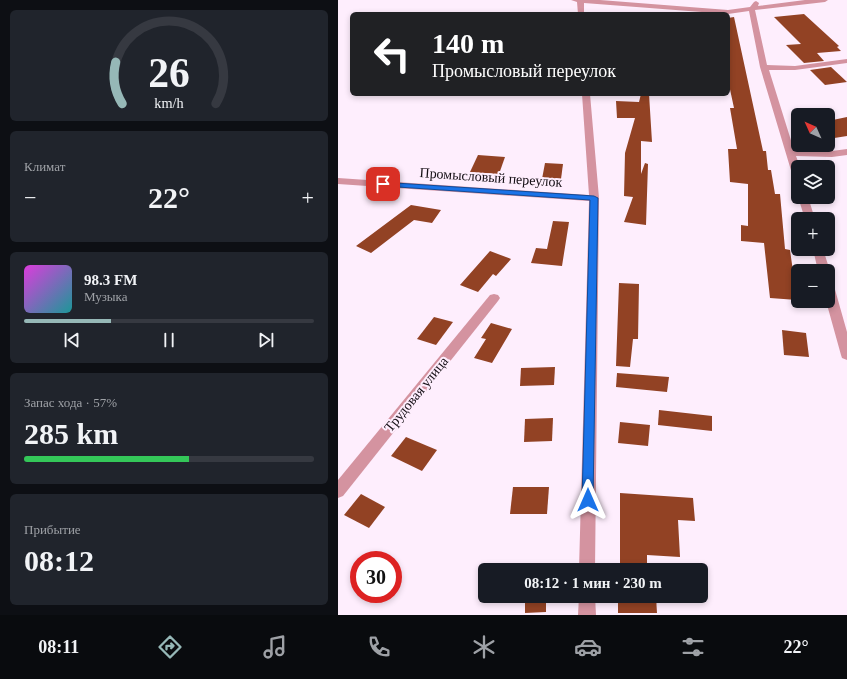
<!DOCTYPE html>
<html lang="ru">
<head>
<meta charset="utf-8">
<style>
  body { margin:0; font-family:"Times New Roman",serif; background:#20242c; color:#f1f3f6; height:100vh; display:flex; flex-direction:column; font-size:15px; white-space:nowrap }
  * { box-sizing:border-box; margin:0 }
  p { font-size:13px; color:#9ea1a6 }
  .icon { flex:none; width:22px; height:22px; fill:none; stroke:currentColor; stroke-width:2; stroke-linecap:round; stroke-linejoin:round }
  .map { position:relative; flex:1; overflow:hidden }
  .sheet { display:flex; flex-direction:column; gap:10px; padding:10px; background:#0d0f14; width:338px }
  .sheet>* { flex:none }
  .hud { position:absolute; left:12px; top:12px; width:380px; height:84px; border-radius:6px; box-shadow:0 2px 6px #0003; background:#202124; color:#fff; overflow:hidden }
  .needle { width:26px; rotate:315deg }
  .fabs { position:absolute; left:453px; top:108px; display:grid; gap:8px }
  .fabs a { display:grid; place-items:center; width:44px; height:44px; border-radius:6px; background:#171b24; box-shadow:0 2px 6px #0003; font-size:20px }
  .speed { position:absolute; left:12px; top:551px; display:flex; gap:8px; font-size:20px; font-weight:700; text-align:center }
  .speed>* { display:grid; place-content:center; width:52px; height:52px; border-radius:50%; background:#171b24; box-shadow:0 2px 6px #0003; line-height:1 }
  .speed .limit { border:6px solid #d22; background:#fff; color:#111 }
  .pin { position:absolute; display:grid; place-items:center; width:34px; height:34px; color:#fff; margin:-17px; border-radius:8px; box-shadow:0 2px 6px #0006 }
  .me { position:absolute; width:44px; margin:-22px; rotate:0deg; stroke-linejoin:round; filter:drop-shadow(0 0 3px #0008) }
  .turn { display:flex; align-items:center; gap:14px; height:84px; padding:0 16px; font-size:18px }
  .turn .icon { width:52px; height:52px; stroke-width:2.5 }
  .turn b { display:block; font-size:28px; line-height:34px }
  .big { font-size:30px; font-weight:800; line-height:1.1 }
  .sheet .tile { flex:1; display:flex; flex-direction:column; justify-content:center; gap:6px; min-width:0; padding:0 14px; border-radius:6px; background:#20242c }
  .sheet .dial { align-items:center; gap:0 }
  .dial svg { height:104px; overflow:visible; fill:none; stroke:#363941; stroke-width:7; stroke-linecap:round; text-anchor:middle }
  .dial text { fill:#f1f3f6; stroke:none }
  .song { display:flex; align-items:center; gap:12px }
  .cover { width:48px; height:48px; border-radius:6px; background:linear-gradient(135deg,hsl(300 70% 55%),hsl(180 70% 35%)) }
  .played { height:4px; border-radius:2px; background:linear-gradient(90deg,#96b8b7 30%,#363941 30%) }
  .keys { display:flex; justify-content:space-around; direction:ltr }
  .heat { display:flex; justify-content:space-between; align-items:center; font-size:22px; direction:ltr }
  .charge { height:6px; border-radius:3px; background:linear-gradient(90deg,#34c759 57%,#363941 0) }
  .trip { position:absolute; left:140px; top:563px; width:230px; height:40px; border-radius:6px; background:#171b24; box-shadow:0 2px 6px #0003; font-weight:800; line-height:40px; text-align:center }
  .menu { display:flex; height:64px; justify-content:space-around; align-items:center; background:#090b0e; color:#9ea1a6 }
  .menu .icon { width:28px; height:28px }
  .menu .current { color:#96b8b7 }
  .menu b { font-size:18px; color:#f1f3f6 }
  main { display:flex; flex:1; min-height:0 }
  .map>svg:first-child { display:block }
  .building { fill:#924224 }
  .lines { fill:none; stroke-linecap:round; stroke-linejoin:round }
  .street { fill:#d493a0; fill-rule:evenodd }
  .route { fill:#1a73e8; stroke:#114b97 }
  .labels { text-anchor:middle; stroke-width:4; stroke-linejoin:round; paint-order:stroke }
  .street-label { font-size:14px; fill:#161016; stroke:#feeefd }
</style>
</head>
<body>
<main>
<section class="sheet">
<div class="tile dial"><svg viewBox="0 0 100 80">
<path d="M14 69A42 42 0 1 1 86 69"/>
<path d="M14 69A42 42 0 0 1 9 37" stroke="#96b8b7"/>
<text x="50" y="56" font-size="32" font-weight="700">26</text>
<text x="50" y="72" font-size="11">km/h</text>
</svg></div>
<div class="tile"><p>Климат</p>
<div class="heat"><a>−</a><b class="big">22°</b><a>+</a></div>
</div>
<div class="tile">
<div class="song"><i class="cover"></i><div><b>98.3 FM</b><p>Музыка</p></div></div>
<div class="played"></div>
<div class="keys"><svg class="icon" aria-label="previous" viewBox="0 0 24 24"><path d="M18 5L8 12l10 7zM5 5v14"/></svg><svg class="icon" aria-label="pause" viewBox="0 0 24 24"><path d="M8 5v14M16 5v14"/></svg><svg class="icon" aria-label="next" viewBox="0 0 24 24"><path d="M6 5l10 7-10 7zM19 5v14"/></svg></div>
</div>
<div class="tile"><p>Запас хода · 57%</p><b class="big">285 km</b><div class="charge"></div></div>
<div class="tile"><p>Прибытие</p><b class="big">08:12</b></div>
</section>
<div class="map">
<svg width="509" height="615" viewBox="0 0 509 615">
  <rect width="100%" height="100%" fill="#feeefd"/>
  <g class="building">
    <polygon points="466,14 501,46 499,47 503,51 479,53 486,61 466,63 448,45 463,44 436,17"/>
    <polygon points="396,17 425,151 428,151 430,170 433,170 437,194 442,194 447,249 452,250 459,300 432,298 426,243 403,241 403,225 410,226 410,184 392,182 390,149 399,149 392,108 396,108 390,80 390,18"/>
    <polygon points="493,67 509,82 487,85 472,70"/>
    <polygon points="303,94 311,94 314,142 303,141 303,174 307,163 310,164 308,225 286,222 295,197 286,196 287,153 297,118 279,118 278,101 301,102"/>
    <polygon points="509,117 509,136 490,139 490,121"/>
    <polygon points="140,155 167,157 161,174 132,172"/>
    <polygon points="207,163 225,164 223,179 204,179"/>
    <polygon points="73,205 103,210 94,223 76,220 33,253 18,246"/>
    <polygon points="215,221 231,222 224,266 193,263 198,248 209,249"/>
    <polygon points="152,251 173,259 158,276 155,274 140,292 122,285"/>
    <polygon points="281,283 301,284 300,339 295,339 292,367 278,366"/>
    <polygon points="96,317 115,322 98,345 79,339"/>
    <polygon points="153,323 174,329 154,363 136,358 148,339 143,338"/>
    <polygon points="444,330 468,333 471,357 446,355"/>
    <polygon points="217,367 216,385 182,386 183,368"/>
    <polygon points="279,373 331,377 329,392 278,387"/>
    <polygon points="321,410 374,416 374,431 320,425"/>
    <polygon points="215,418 214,441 186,442 187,419"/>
    <polygon points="282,422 312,425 310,446 280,443"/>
    <polygon points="68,437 99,450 84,471 53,456"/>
    <polygon points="175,487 211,487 209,514 172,514"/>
    <polygon points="282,493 355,498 357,521 340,520 342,557 309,555 309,570 282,570"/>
    <polygon points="23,494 47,507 31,528 6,515"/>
    <polygon points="207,564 207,570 187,570 188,565"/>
    <polygon points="187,596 208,596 208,612 187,613"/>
    <polygon points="280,596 318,596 319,613 280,613"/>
  </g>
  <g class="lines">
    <g class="street">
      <polygon points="233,0 262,0 390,10 412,7 416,2 418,1 421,3 420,6 467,0 490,0 487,2 417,10 429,65 457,66 509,59 509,63 457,70 431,70 456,150 494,151 509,149 509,155 494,157 458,156 462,167 460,167 460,180 455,177 422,67 411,11 390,14 246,3 246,14 240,14 239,2"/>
      <polygon points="244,94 252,94 261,198 257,570 241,570 251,201 0,184 0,178 251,195"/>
      <polygon points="460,197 470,197 477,219 467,219"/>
      <polygon points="475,249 485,249 492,271 490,274 490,271 480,271"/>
      <polygon points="490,282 494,283 496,286 509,332 509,360 504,358 503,355 488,301 490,301"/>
      <polygon points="156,294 160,295 162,298 160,301 5,496 0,498 0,480 152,295"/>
      <polygon points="241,596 257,596 258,615 240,615"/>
    </g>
  </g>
  <polygon class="route" points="42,182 256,196 260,198 255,500 254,504 250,505 245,504 244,500 252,200 45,186 41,184"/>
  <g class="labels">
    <g class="street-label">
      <text transform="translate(153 177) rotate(4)" y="5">Промысловый переулок</text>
      <text transform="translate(78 394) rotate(-51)" y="5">Трудовая улица</text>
    </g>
  </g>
</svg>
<div class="fabs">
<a><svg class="needle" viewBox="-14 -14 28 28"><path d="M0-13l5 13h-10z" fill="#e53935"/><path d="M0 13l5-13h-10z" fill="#9ea1a6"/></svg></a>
<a><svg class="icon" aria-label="layers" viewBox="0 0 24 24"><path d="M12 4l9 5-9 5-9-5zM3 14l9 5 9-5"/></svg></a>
<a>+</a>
<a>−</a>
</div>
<div class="speed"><div class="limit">30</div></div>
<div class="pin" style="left:45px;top:184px;background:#d93025"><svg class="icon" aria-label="arrive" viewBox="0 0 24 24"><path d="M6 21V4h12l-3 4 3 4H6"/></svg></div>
<svg class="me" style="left:250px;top:500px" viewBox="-20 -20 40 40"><path d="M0-17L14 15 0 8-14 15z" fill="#1a73e8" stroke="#fff" stroke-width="4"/></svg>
<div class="trip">08:12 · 1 мин · 230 m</div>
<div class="hud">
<div class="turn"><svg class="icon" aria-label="left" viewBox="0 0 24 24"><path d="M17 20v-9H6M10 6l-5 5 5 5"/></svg><div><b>140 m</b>Промысловый переулок</div></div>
</div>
</div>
</main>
<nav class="menu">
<b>08:11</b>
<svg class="icon current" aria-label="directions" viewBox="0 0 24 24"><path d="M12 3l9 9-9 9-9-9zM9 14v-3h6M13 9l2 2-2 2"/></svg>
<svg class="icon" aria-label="music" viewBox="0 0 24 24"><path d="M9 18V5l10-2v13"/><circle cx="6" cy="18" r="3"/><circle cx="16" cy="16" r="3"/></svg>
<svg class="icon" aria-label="phone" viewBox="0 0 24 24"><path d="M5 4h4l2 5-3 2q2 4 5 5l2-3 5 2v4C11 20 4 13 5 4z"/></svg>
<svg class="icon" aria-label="climate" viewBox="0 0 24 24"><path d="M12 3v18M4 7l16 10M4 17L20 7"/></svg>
<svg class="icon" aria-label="car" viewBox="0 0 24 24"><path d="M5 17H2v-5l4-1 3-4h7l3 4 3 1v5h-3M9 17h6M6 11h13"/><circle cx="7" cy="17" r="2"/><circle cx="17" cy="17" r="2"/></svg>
<svg class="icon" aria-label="filters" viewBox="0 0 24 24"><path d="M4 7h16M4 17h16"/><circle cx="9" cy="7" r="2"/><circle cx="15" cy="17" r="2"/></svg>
<b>22°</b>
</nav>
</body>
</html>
